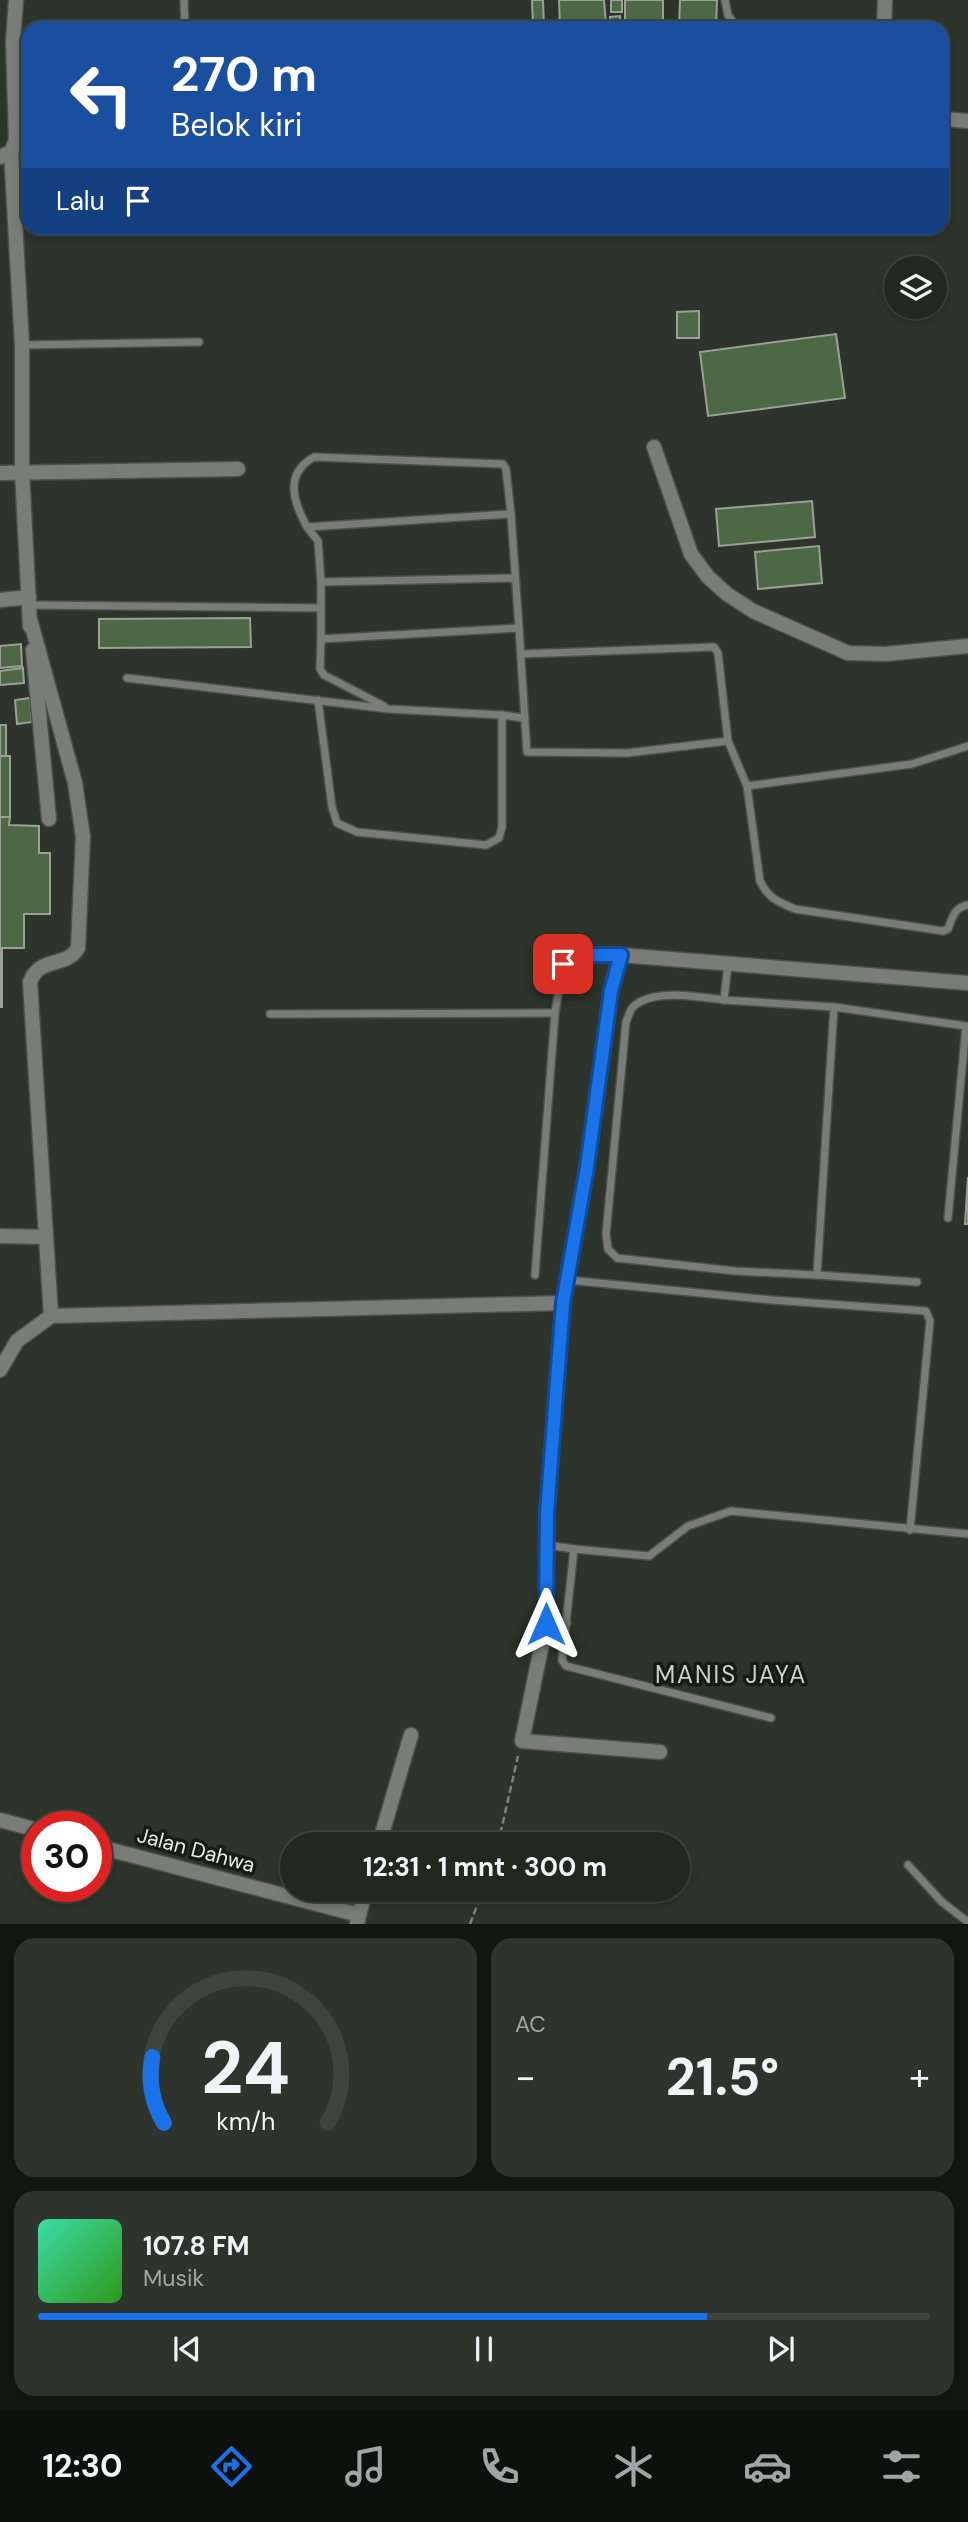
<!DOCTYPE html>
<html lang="id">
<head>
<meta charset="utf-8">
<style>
  body { margin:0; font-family:"DM Sans",sans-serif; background:#2e332d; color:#f1f3f6; height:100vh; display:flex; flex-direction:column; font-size:26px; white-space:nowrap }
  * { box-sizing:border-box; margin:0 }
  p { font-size:23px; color:#a2a5a5 }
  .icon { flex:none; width:38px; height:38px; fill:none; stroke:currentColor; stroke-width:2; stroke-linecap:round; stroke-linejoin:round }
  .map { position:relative; height:1924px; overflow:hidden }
  .drawer { display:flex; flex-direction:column; gap:14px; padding:14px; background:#131512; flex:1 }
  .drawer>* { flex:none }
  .top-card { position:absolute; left:21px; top:21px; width:928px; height:214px; border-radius:21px; box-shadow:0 4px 10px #0003,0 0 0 2px #3f443e; background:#1a4fa0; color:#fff; overflow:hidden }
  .controls { position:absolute; left:884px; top:256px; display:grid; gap:14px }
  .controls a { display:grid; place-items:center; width:63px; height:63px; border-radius:50%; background:#222720; box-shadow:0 4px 10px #0003,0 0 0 2px #3f443e; font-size:35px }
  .speed { position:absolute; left:21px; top:1811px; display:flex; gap:14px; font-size:35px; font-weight:700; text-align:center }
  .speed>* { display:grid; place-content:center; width:91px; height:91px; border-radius:50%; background:#222720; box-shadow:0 4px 10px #0003,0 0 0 2px #3f443e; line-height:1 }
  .speed .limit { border:10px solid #d22; background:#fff; color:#111 }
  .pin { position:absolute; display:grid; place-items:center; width:60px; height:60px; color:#fff; margin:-30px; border-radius:14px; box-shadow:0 4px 10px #0006 }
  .me { position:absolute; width:77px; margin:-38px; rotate:0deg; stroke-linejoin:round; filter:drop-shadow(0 0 5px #0008) }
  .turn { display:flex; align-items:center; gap:24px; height:147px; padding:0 35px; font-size:32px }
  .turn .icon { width:91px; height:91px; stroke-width:2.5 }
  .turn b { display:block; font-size:49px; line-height:60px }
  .then { display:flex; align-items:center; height:66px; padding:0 35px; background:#0003; gap:14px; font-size:26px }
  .big { font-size:52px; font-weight:700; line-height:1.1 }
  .drawer .card { flex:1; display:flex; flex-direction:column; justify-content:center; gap:10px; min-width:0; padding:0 24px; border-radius:21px; background:#2e332d }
  .drawer .dial { align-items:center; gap:0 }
  .dial svg { height:182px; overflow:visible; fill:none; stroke:#3f443e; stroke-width:7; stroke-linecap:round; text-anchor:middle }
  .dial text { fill:#f1f3f6; stroke:none }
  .song { display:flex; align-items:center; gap:21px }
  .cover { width:84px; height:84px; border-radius:10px; background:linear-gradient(135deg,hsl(160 70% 55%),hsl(110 70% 35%)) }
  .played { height:7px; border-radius:4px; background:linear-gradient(90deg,#1a73e8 75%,#3f443e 75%) }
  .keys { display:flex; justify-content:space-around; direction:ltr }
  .heat { display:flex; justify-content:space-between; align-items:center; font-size:38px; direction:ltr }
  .drawer .tiles { flex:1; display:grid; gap:14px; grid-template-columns:1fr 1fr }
  .card:last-child { grid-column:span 2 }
  .trip { position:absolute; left:280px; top:1832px; width:410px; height:70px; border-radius:35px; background:#222720; box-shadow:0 4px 10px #0003,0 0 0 2px #3f443e; font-weight:700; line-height:70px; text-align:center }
  .dock { display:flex; height:112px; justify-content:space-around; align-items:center; background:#0e100d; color:#a2a5a5 }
  .dock .icon { width:49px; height:49px }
  .dock .on { color:#1a73e8 }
  .dock b { font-size:32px; color:#f1f3f6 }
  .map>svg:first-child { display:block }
  .building { fill:#4d6845; stroke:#99a197; stroke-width:2 }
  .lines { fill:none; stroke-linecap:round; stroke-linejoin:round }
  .service-casing { stroke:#4b5149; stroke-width:10 }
  .minor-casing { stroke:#4b5149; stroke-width:17 }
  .tertiary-casing { stroke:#4b5149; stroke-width:17 }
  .path { stroke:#7e847c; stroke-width:2.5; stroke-dasharray:7 3.5; stroke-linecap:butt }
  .service { stroke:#797c78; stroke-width:7 }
  .minor { stroke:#797c78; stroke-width:14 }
  .tertiary { stroke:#797c78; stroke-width:14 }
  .route-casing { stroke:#114b97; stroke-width:18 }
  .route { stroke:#1a73e8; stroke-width:12 }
  .labels { text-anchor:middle; stroke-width:7; stroke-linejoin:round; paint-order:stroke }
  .street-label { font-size:21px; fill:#e8ece7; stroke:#171a16 }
  .quarter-label { font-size:24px; letter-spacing:2px; fill:#cad3c8; stroke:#171a16 }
</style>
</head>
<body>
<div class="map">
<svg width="968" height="1924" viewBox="0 0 968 1924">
  <rect width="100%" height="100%" fill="#2d342b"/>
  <g class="building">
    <polygon points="532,0 543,0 544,28 533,28"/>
    <polygon points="559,0 604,0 606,24 560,26"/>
    <rect x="611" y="0" width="11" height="12"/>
    <rect x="625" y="0" width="38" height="28"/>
    <polygon points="680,0 717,0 716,27 679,26"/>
    <polygon points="620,16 621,28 611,28 610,17"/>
    <polygon points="616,228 676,228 676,229 616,230"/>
    <polygon points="699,311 699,338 677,338 677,312"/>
    <polygon points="836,334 845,398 708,416 700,352"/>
    <polygon points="812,501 815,537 719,546 716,509"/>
    <polygon points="819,546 822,583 758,589 755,552"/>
    <polygon points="250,618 251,647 99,648 99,619"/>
    <polygon points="21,644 22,666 0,668 0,646"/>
    <polygon points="23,668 24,683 0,685 0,671"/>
    <polygon points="30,698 32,722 17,724 15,700"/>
    <rect x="0" y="725" width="6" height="31"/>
    <rect x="0" y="756" width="10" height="61"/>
    <polygon points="0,817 10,817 9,825 39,826 39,853 50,853 50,914 24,914 24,948 0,948"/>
    <rect x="0" y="948" width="2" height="59"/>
    <polygon points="968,1177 968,1224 965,1224"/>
  </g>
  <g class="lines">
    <g class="service-casing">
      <g id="service">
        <polyline points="184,0 185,28"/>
        <polyline points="725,0 728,15 737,28"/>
        <polyline points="22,345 199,342"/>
        <path d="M 307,527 C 293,501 284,474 314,457 L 503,464 L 506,469 L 511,514"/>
        <path d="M 515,578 L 321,582 L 321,639 L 519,628 L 527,752 L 627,753 L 728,741 L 747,786 L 760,881 C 768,898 778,902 795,909 L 943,931 L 948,929 C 953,916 954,908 968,905"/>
        <polyline points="321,582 318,541 307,527 511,514 519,628"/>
        <polyline points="29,605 321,608"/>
        <polyline points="321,639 320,669 324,675 384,706"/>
        <polyline points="521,654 714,647 718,653 728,741"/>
        <polyline points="127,678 389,709 502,715 523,718"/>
        <polyline points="318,700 332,807 337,823 357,832 486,845 499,838 502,827 502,715"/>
        <polyline points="747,786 912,764 968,746"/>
        <polyline points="728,964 724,1000 834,1007 966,1026 948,1218"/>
        <path d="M 724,1000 C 701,997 652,988 633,1007 C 630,1010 628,1018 626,1022 L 606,1234 L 608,1249 L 617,1258 L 735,1271 L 817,1275 L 834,1007"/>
        <polyline points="270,1014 555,1013"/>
        <polyline points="535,1275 555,1013 564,959 571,955 620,955"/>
        <polyline points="817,1275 917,1282"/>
        <polyline points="568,1280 772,1300 926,1311 930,1321 910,1530"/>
        <polyline points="547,1545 574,1549"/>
        <polyline points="546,1624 567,1623"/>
        <polyline points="771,1718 566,1666 562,1660 574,1549 649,1556 688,1526 731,1511 968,1534"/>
        <polyline points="908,1865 942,1902 968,1922"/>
      </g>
    </g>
    <g class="minor-casing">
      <g id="minor">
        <polyline points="11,152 22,345 22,471 30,626"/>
        <polyline points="654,447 691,554 708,577 727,594 753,611 848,653 885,654 968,646"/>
        <polyline points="0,473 238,469"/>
        <polyline points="0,600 29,597"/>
        <path d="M 30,619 L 75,783 L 83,837 L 78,948 C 67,968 39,956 30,982 L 51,1316"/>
        <polyline points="33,650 49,819"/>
        <polyline points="0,1236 45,1237"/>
        <polyline points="0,1370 17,1341 51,1316 563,1303"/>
        <polyline points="660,1752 522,1741 546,1624 547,1513 563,1303 587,1167 611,991 620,955 968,983"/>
        <polyline points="0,1820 37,1830"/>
        <polyline points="379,1844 411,1735"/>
        <polyline points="96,1846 359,1915 357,1924"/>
        <polyline points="359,1915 366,1890"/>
      </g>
    </g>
    <g class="tertiary-casing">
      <g id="tertiary">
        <polyline points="884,28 885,0"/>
        <polyline points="942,119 968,121"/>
        <polyline points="0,157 11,152 16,140 13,42 16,0"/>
      </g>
    </g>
    <g class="path">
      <polyline points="498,1844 518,1756"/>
      <polyline points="470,1924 483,1890"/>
    </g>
    <use href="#service" class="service"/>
    <use href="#minor" class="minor"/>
    <use href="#tertiary" class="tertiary"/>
  </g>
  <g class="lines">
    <g class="route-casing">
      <polyline id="route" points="546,1624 547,1513 563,1303 587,1167 611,991 621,955 571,955 564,959 563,964"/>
    </g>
    <use href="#route" class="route"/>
  </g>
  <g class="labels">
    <g class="street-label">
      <text transform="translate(196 1850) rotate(15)" y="7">Jalan Dahwa</text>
    </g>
    <g class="quarter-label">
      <text x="731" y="1683">MANIS JAYA</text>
    </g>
  </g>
</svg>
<div class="controls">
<a><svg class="icon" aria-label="layers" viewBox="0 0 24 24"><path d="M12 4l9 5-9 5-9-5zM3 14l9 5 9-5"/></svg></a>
</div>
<div class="speed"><div class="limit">30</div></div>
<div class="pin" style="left:563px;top:964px;background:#d93025"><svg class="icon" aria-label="arrive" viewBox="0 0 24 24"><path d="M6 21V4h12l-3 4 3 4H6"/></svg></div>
<svg class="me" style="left:546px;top:1624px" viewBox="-20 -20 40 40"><path d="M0-17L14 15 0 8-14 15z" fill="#1a73e8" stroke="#fff" stroke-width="4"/></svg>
<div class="trip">12:31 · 1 mnt · 300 m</div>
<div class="top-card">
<div class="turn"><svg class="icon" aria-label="left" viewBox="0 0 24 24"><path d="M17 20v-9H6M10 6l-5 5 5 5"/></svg><div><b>270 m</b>Belok kiri</div></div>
<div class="then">Lalu<svg class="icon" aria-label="arrive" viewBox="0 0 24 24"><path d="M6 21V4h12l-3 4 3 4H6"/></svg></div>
</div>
</div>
<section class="drawer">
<div class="tiles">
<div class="card dial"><svg viewBox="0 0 100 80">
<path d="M14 69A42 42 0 1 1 86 69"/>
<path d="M14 69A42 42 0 0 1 9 40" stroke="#1a73e8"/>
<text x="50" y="56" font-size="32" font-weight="700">24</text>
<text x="50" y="72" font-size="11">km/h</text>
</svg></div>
<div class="card"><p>AC</p>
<div class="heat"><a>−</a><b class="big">21.5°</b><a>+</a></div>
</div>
<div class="card">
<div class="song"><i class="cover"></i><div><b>107.8 FM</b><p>Musik</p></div></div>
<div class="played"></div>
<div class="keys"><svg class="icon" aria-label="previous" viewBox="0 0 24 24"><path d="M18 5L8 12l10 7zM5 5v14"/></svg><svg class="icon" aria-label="pause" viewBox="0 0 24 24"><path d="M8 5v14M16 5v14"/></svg><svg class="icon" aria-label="next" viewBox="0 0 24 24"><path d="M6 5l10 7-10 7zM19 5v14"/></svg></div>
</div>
</div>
</section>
<nav class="dock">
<b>12:30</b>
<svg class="icon on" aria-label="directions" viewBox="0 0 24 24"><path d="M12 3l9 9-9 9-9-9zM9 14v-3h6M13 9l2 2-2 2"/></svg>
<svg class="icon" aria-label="music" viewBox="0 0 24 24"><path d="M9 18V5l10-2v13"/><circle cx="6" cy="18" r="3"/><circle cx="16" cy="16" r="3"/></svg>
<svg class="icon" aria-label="phone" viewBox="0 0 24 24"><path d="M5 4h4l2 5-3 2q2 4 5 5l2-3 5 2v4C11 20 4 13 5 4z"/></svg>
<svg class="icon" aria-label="climate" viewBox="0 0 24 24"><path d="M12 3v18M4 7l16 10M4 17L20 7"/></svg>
<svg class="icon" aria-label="car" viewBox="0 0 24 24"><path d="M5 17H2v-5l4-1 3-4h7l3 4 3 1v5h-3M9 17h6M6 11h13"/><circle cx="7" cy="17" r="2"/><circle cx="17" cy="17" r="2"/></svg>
<svg class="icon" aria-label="filters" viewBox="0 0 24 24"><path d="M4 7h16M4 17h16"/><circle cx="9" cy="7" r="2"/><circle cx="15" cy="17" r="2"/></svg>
</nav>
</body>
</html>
